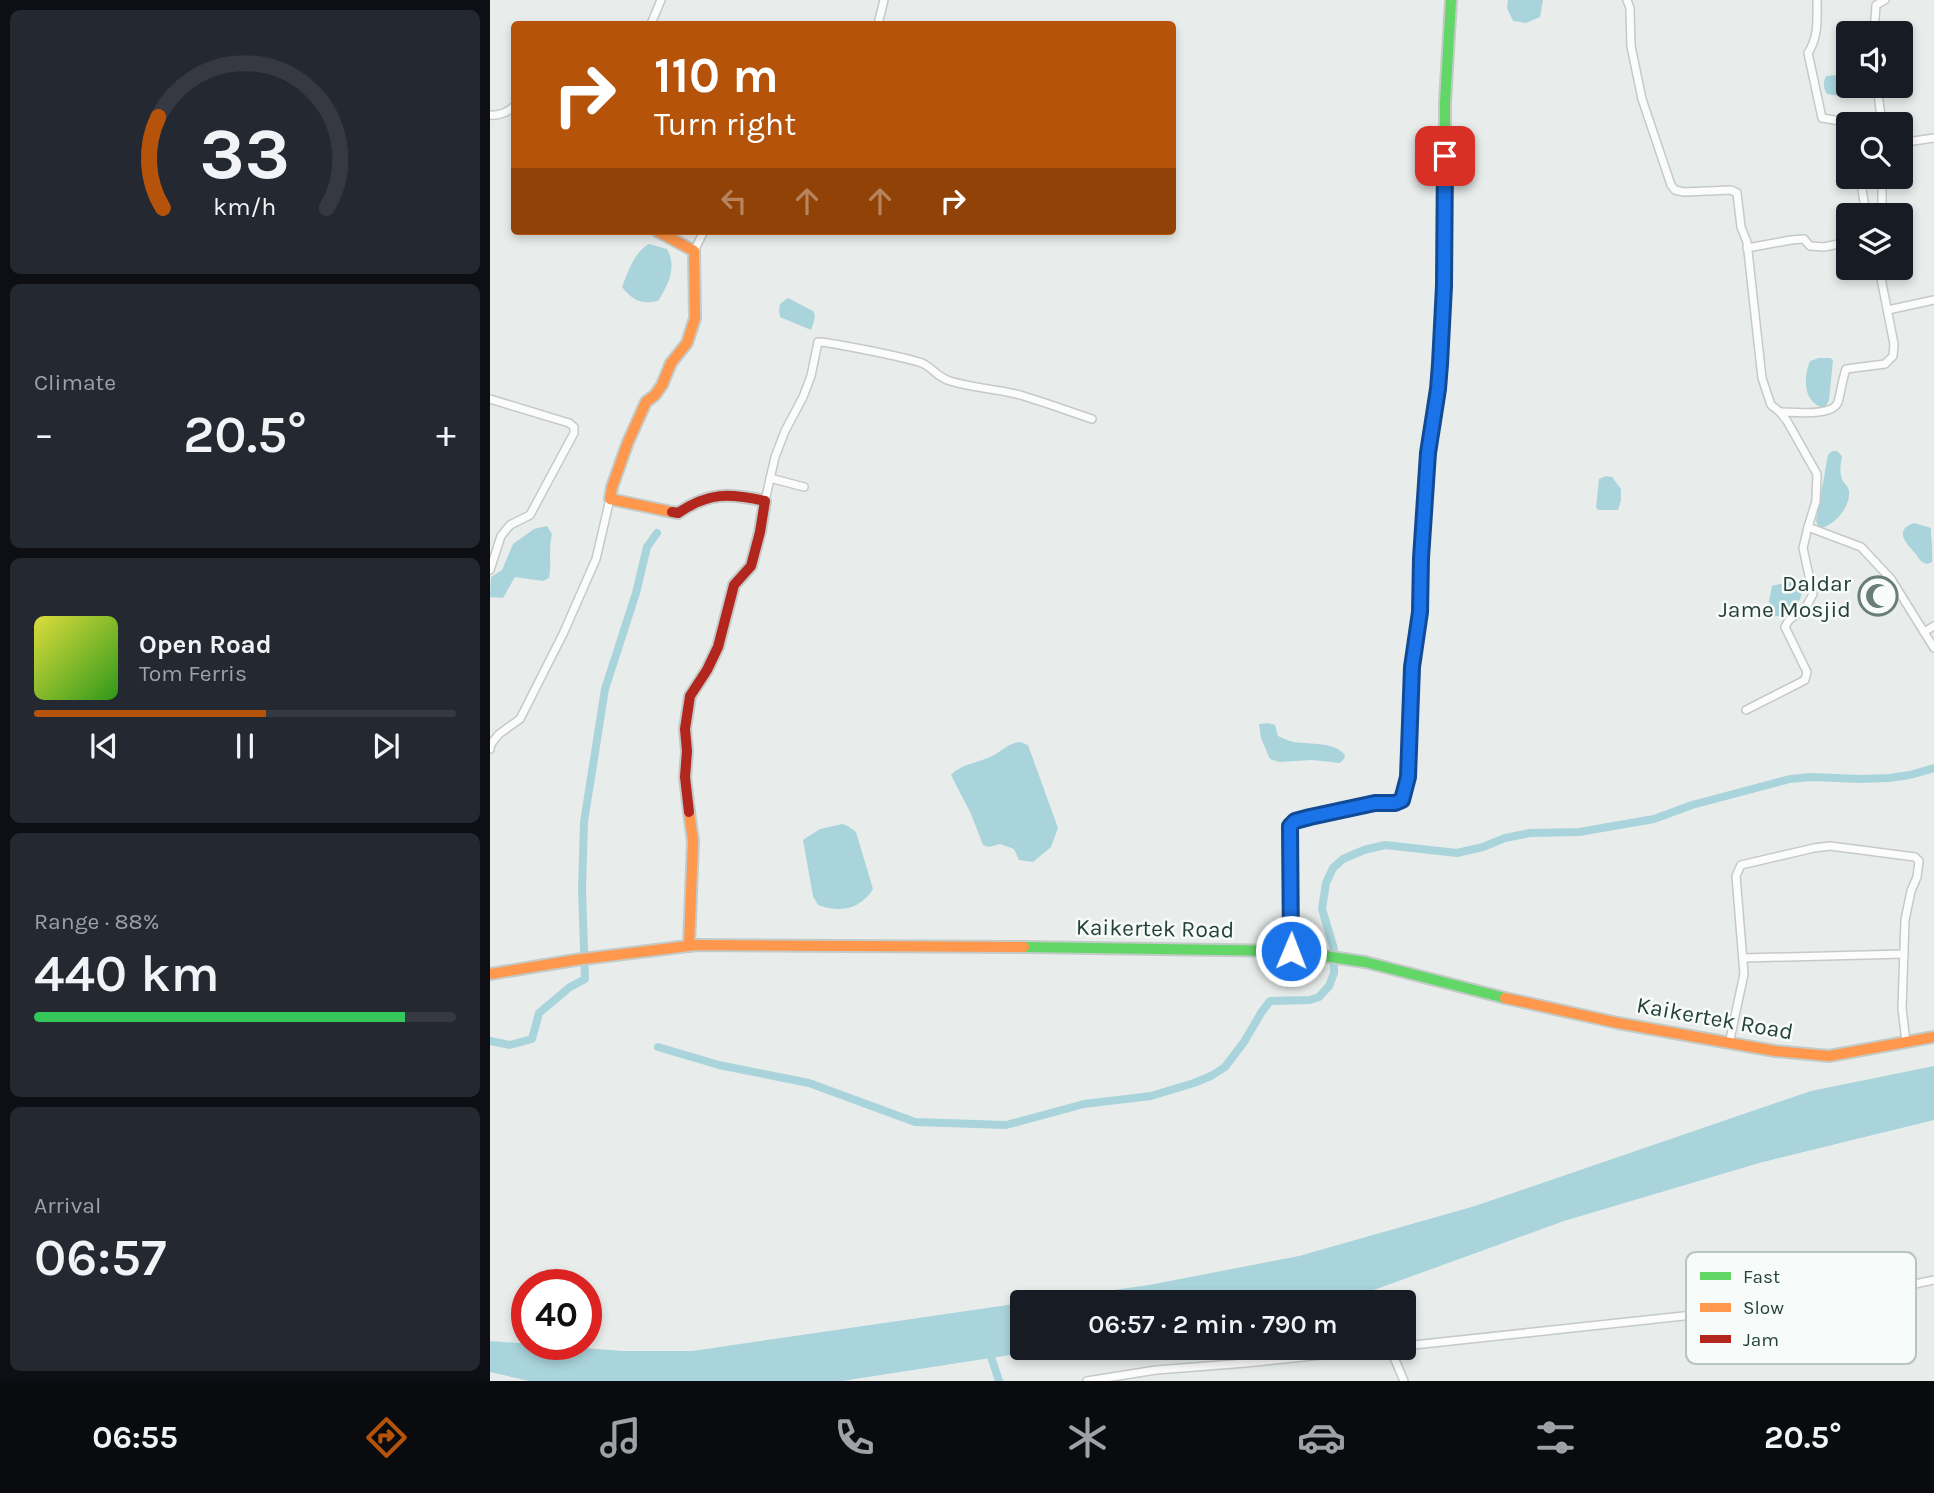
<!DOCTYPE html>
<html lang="en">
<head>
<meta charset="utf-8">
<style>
  body { margin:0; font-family:Karla,sans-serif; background:#242831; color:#f1f3f6; height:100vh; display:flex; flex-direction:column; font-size:26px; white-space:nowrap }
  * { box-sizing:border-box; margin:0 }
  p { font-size:23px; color:#9ea1a6 }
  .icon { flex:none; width:38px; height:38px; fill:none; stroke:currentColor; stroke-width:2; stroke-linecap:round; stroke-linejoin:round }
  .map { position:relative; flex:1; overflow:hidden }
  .panel { display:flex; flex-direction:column; gap:10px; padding:10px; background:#0d0f14; width:490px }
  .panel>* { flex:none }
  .guide { position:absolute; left:21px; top:21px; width:665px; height:214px; border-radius:7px; box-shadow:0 4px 10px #0003; background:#b45309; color:#fff; overflow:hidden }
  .fabs { position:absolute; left:1346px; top:21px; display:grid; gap:14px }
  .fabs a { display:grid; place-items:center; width:77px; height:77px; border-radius:7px; background:#171b24; box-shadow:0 4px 10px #0003; font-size:35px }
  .speed { position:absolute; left:21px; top:1269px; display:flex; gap:14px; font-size:35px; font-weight:700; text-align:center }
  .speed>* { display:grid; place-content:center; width:91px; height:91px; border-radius:50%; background:#171b24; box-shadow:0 4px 10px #0003; line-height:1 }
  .speed .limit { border:10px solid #d22; background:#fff; color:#111 }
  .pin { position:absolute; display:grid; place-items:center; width:60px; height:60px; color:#fff; margin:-30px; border-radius:14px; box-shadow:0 4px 10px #0006 }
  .me { position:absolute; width:77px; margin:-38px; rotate:1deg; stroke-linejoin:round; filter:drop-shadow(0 0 5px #0008) }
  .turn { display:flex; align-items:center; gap:24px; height:147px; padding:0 28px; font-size:32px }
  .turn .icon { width:91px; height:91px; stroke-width:2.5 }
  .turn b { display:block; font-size:49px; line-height:60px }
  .lanes { display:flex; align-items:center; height:66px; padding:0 28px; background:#0003; justify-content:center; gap:35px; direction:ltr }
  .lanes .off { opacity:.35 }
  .big { font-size:52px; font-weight:600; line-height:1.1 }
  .panel .card { flex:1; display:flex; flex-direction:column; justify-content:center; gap:10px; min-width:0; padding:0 24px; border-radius:10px; background:#242831 }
  .panel .dial { align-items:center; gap:0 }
  .dial svg { height:182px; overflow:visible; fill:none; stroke:#363941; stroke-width:7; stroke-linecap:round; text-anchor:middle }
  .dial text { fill:#f1f3f6; stroke:none }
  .song { display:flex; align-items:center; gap:21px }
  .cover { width:84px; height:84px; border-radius:10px; background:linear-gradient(135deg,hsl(60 70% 55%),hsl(110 70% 35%)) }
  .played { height:7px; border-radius:4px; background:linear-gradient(90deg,#b45309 55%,#363941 55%) }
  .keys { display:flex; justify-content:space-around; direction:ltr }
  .heat { display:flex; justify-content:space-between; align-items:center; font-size:38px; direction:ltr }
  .charge { height:10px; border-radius:5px; background:linear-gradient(90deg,#34c759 88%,#363941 0) }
  .trip { position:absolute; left:520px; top:1290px; width:406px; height:70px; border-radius:7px; background:#171b24; box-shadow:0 4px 10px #0003; font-weight:600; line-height:70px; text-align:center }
  .tabs { display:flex; height:112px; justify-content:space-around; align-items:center; background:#090b0e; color:#9ea1a6 }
  .tabs .icon { width:49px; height:49px }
  .tabs .selected { color:#b45309 }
  .tabs b { font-size:32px; color:#f1f3f6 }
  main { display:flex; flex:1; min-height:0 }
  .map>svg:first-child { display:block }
  .water { fill:#a9d4db }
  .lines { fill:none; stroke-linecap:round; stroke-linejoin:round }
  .canal { stroke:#a9d4db; stroke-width:8 }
  .street-casing { stroke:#c5cac8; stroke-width:10 }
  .fast-casing { stroke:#c3cbc8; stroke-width:14 }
  .slow-casing { stroke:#c3cbc8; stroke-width:14 }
  .jam-casing { stroke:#c3cbc8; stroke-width:14 }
  .street { stroke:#fcfcfc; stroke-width:7 }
  .fast { stroke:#63d668; stroke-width:10 }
  .slow { stroke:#ff974d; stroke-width:10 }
  .jam { stroke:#b3261e; stroke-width:10 }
  .route-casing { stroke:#114b97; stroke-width:18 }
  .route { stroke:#1a73e8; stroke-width:12 }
  .labels { text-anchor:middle; stroke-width:5; stroke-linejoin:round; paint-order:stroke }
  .poi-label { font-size:23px; fill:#24423a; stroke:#f7fbf9; text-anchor:end }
  .street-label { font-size:23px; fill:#24423a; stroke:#f7fbf9 }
  .key { fill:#f7fbf9; stroke:#b8c4c0; stroke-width:2 }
  .key-label { font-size:19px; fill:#24423a }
</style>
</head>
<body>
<main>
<section class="panel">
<div class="card dial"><svg viewBox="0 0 100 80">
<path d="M14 69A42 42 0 1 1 86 69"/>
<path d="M14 69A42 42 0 0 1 12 29" stroke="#b45309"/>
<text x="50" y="56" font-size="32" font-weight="700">33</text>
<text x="50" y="72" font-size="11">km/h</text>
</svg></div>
<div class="card"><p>Climate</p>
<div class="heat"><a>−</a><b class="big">20.5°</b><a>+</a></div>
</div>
<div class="card">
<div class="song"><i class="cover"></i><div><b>Open Road</b><p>Tom Ferris</p></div></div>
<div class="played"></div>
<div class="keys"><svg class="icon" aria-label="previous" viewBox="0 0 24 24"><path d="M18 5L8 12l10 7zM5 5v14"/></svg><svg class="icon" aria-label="pause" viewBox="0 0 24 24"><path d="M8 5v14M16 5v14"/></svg><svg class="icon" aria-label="next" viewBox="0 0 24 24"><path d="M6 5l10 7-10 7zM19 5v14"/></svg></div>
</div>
<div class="card"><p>Range · 88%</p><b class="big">440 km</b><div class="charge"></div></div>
<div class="card"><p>Arrival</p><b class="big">06:57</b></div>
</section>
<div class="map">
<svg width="1444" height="1381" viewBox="0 0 1444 1381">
  <rect width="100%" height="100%" fill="#e8edeb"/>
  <g class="water">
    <polygon points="1018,0 1053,0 1050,17 1036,23 1023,21 1017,8"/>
    <path d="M 1358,74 L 1358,86 L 1374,86 L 1371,92 L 1350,96 L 1337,94 C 1333,87 1333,83 1336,76 Z"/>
    <path d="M 159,244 L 177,249 C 187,267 179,284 168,301 C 152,305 142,300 132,287 C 138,272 144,252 159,244 Z"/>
    <path d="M 298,298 L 323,311 C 327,316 323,324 321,330 L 290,317 L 289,310 L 290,304 Z"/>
    <path d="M 1329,358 L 1340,358 L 1343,360 L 1339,400 L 1335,408 C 1313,404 1313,378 1320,361 Z"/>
    <path d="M 1342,451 L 1347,451 L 1352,456 C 1351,463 1349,472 1352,479 C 1354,484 1360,487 1359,494 C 1359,508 1345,524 1332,528 L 1328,526 L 1326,521 L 1338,455 Z"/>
    <polygon points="1116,476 1122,477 1131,489 1131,500 1128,510 1109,510 1106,508 1109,479"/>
    <path d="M 1424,523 L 1441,528 C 1441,540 1443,550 1442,562 L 1437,564 C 1430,562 1429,558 1425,553 C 1415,542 1404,530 1424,523 Z"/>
    <path d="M 57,526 L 62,534 C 58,551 62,561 59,578 L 53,581 L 25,577 L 13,598 L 0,597 L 1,577 L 12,570 L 23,544 L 44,529 Z"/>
    <path d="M 1298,582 L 1306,582 L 1312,586 C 1314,602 1298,619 1282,616 L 1279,601 L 1282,586 Z"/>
    <path d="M 778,723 L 785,725 L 788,736 C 793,738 799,741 804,742 C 821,745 843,741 855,755 L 854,759 L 850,763 L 822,760 L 789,762 L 780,759 L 771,738 L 769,724 Z"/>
    <path d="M 530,742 L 538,745 L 568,828 L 561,847 L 543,862 L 529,860 L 524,849 L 510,844 L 499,847 L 493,845 L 481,814 L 461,775 C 472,763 490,763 504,755 C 513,750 519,743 530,742 Z"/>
    <path d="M 352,824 L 358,826 L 366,832 L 383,889 C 370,910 349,913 328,905 L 323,896 L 313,840 L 330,829 Z"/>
    <polygon points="1444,1066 1444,1120 1269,1163 1074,1221 881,1291 824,1302 539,1302 659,1285 809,1256 985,1206 1321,1091"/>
    <polygon points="532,1303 532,1348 566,1348 352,1381 39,1381 0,1372 0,1341 133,1351 202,1351"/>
  </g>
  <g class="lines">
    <g class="canal">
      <polyline points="0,1041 20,1045 42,1039 49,1013 80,987 95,979 92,889 94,822 115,689 146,593 157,547 167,533"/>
      <polyline points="168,1047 229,1065 319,1083 425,1122 516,1125 594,1104 661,1096 704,1083 721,1076 735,1067 754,1042 771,1013 780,1001 820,1000 829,997 839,986 844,973 844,949 832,909 836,883 843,868 853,859 874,850 895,845 967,853 993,847 1015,838 1040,833 1089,832 1164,819 1202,805 1300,779 1321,777 1370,779 1399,778 1420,775 1444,768"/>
      <polyline points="499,1350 509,1381"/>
    </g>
    <g class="street-casing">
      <g id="street">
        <polyline points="1137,0 1140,8 1141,46 1152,99 1181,185 1185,190 1194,192 1241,190 1247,193 1251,227 1257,242 1272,378 1281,405 1290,412 1297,421 1327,474 1326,501 1318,527 1371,547 1401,579 1444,648"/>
        <path d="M 1327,0 C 1327,19 1329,36 1318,53 L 1332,118 L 1356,122 L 1358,127"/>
        <polyline points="161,24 171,0"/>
        <polyline points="388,24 394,0"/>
        <polyline points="1384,33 1386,5 1395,0"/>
        <polyline points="1387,86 1392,124"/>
        <path d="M 0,115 C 8,116 19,112 24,106"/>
        <polyline points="1410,143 1444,138"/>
        <polyline points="1370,177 1376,215"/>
        <polyline points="1392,215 1392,177"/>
        <polyline points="1257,248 1301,240 1314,239 1320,246 1334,247 1358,242"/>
        <polyline points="204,251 214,231"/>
        <polyline points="1398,310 1444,300"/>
        <polyline points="0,399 79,423 84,427 84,433 40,515 20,525 11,536 0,570"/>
        <path d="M 1290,412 C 1304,412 1343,417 1348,402 C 1351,392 1352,380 1356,369 L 1395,364 L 1403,356 L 1404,344 L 1389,268"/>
        <polyline points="280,478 314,487"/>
        <path d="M 275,501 L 285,457 L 295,431 L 313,397 L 321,376 L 328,342 C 335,341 425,359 434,364 C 445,370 447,377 460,381 C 483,388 507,389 530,395 C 554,402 578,411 602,419"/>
        <polyline points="1434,632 1444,626"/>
        <polyline points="1256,710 1315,680 1317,672 1295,627 1299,620 1316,607 1323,594 1313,548 1318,527"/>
        <polyline points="0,749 1,744 9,734 30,719 73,634 106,559 120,499"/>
        <polyline points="1253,958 1414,954"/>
        <polyline points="1239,1044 1254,974 1246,876 1251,865 1324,848 1340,846 1425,857 1429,861 1427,877 1421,891 1415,920 1412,1008 1416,1042"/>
        <polyline points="914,1346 1212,1314 1319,1307 1444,1280"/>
        <polyline points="900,1348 914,1381"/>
        <polyline points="597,1381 666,1370 756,1363 898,1348"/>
      </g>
    </g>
    <g class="fast-casing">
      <g id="fast">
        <polyline points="933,529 938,453 948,389 955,286 955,103 961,0"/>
        <polyline points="534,947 801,951 875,962 1015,998"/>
      </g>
    </g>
    <g class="slow-casing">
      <g id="slow">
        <polyline points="167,231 204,251 205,318 197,343 181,363 172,385 165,395 156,402 138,442 122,487 120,499 182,512"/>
        <polyline points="199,946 203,841 199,812"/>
        <path d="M 801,951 L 800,826 C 810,816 869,805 885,803 C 895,802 903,804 912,800 L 918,777 L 922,667 L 930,612 L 933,529"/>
        <polyline points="0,974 85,960 206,945 534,947"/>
        <polyline points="1015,998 1128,1023 1285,1051 1339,1056 1444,1037"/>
      </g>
    </g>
    <g class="jam-casing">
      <path id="jam" d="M 182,512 L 188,513 C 219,492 239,493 275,501 L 270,532 L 261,566 L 244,585 L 228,647 L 217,670 L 200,696 L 195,729 L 197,751 L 195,777 L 199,812"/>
    </g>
    <use href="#street" class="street"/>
    <use href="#fast" class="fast"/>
    <use href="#slow" class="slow"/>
    <use href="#jam" class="jam"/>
  </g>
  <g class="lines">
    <g class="route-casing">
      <polyline id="route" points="801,951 800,826 805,821 820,817 885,803 905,803 912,800 918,777 922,667 930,612 931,558 938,453 948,389 950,364 954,286 955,156"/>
    </g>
    <use href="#route" class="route"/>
  </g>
  <defs>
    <g id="mosque-ring" transform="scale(2.0125)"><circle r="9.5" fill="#f7fbf9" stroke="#697e78" stroke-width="1.5"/><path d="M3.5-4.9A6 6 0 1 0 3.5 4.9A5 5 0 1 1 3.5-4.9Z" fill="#697e78"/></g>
  </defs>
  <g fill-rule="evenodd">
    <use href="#mosque-ring" x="1388" y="596"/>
  </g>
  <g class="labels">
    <g class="poi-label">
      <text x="1361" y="591">Daldar<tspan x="1361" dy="26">Jame Mosjid</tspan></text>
    </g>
    <g class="street-label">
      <text transform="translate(665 928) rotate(1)" y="8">Kaikertek Road</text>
      <text transform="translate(1225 1018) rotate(10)" y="8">Kaikertek Road</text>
    </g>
  </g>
  <rect x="1196" y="1252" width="230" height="112" rx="10" class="key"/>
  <rect x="1210" y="1272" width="31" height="8" fill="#63d668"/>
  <rect x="1210" y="1303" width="31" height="9" fill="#ff974d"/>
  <rect x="1210" y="1335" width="31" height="8" fill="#b3261e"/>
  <g class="key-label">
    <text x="1253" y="1283">Fast</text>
    <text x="1253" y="1314">Slow</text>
    <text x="1253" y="1346">Jam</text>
  </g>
</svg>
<div class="fabs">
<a><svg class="icon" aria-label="sound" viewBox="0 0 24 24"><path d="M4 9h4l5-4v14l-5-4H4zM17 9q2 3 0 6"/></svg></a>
<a><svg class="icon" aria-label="search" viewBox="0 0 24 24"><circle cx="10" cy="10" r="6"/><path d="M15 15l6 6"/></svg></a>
<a><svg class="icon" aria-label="layers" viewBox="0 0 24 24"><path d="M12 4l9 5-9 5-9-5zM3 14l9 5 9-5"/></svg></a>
</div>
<div class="speed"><div class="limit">40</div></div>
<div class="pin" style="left:955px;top:156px;background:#d93025"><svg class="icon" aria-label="arrive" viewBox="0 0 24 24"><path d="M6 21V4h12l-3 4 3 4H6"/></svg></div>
<svg class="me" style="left:801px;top:951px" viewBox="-20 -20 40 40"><circle r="17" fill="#1a73e8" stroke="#fff" stroke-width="3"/><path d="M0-11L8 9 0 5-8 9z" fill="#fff"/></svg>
<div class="trip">06:57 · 2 min · 790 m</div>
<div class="guide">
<div class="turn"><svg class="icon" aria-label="right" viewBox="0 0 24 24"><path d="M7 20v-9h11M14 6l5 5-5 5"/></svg><div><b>110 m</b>Turn right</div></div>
<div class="lanes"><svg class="icon off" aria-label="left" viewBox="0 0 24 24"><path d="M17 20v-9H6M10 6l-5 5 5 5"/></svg><svg class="icon off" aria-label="ahead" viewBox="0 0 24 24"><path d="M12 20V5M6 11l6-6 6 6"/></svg><svg class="icon off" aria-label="ahead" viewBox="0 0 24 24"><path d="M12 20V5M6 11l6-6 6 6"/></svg><svg class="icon" aria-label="right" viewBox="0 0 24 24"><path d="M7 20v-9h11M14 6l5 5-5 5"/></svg></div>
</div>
</div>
</main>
<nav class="tabs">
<b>06:55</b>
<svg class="icon selected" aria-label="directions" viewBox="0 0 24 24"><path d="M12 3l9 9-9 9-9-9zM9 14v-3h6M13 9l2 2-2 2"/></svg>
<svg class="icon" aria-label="music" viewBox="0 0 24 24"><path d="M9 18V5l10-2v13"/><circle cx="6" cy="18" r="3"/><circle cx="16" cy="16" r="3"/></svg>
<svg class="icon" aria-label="phone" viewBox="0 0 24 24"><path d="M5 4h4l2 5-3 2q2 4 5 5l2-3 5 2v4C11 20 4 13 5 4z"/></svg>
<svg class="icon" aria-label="climate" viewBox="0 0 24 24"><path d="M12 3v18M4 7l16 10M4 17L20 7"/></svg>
<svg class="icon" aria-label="car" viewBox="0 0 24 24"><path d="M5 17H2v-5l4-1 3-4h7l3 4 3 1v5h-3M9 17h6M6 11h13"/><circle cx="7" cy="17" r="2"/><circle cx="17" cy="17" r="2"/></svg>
<svg class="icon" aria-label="filters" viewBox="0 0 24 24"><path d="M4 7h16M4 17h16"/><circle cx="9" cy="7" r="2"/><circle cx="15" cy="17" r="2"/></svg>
<b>20.5°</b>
</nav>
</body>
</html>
